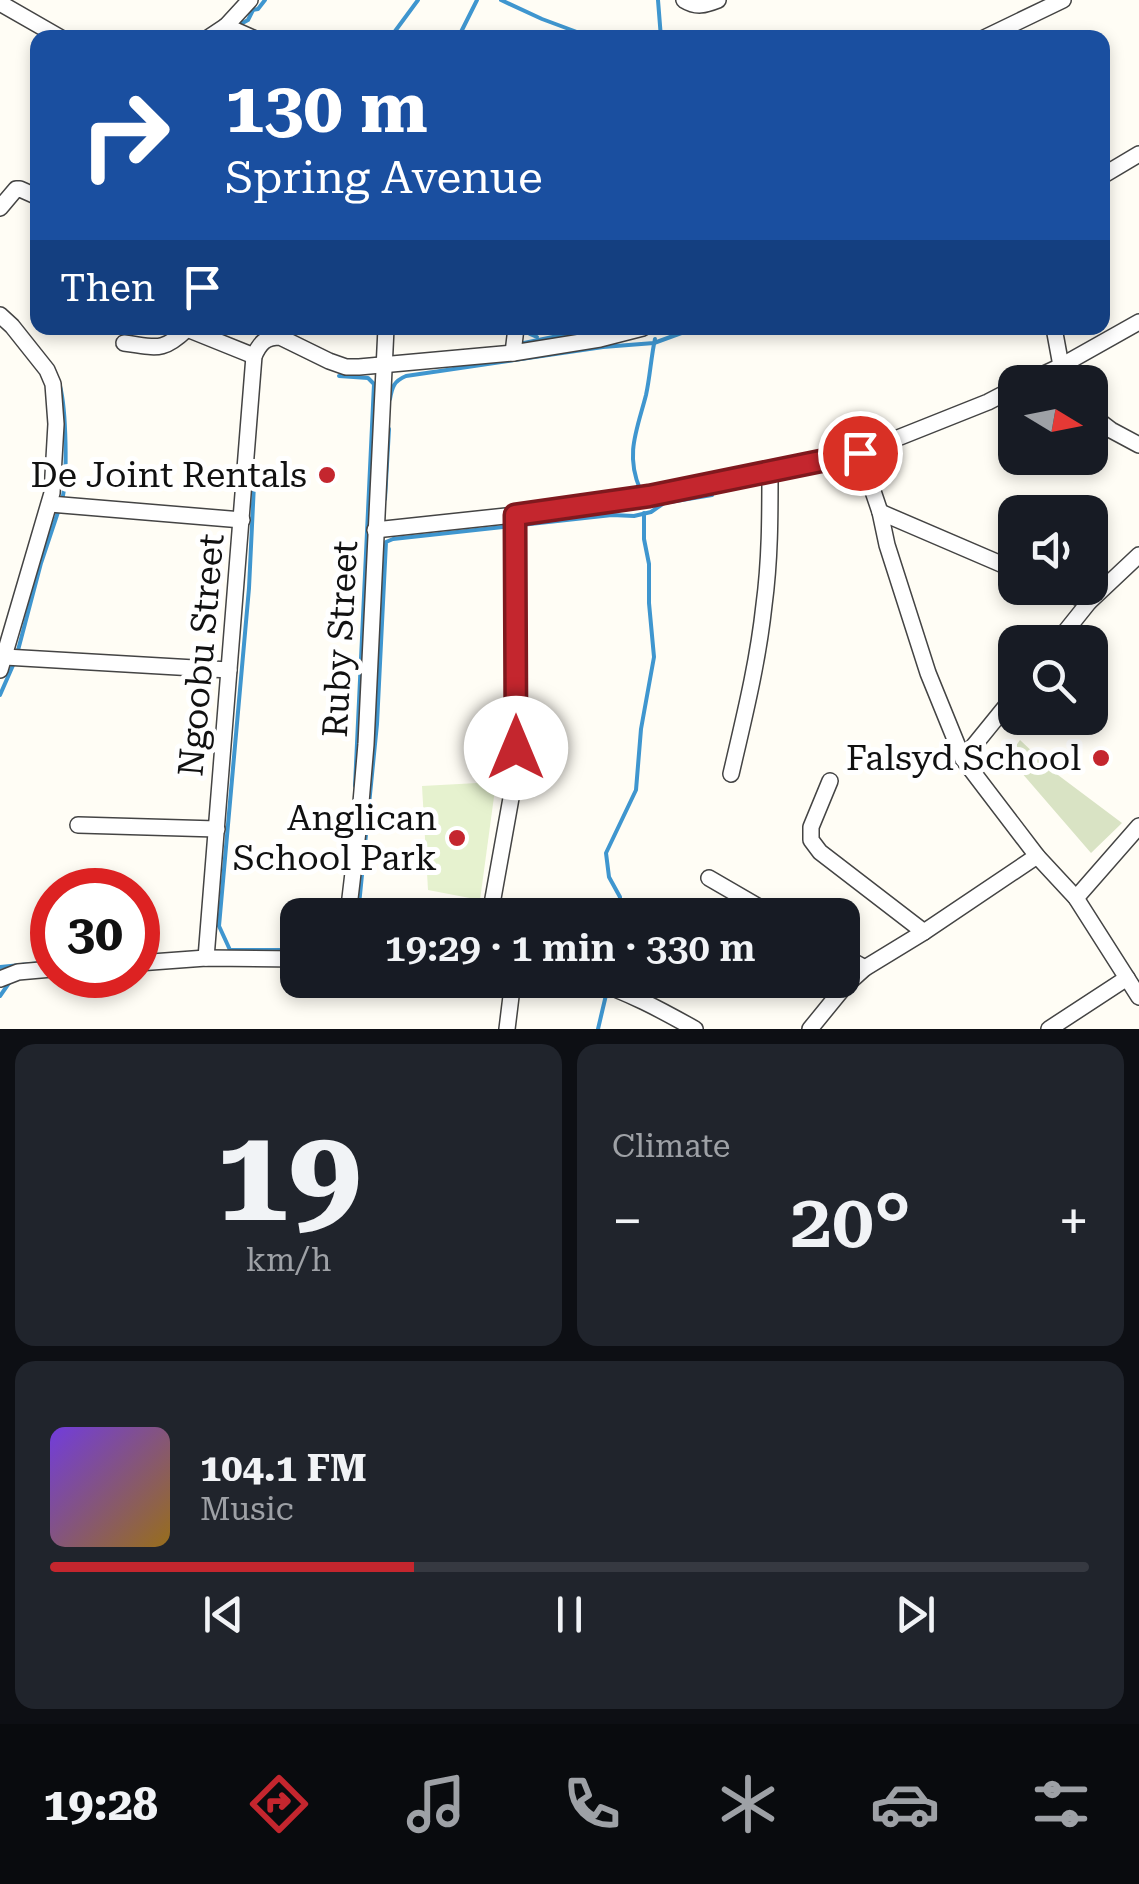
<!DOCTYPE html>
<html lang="en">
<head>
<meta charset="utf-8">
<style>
  body { margin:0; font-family:"Roboto Serif",serif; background:#20242c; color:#f1f3f6; height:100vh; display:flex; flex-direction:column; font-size:38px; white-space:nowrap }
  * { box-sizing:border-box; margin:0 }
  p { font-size:32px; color:#9ea1a6 }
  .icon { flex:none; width:55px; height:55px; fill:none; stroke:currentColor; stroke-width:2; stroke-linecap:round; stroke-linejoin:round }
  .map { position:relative; height:1029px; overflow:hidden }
  .panel { display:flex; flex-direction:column; gap:15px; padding:15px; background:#0d0f14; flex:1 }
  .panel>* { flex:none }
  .guide { position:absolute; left:30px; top:30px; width:1080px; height:305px; border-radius:20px; box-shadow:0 5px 15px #0003; background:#1a4fa0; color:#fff; overflow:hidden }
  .needle { width:65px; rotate:100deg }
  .controls { position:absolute; left:998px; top:365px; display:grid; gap:20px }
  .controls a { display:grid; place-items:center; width:110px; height:110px; border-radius:20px; background:#171b24; box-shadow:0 5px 15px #0003; font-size:50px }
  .speed { position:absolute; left:30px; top:868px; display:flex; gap:20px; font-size:50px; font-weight:700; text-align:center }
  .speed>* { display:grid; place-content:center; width:130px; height:130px; border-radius:50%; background:#171b24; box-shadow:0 5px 15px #0003; line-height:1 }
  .speed .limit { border:15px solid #d22; background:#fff; color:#111 }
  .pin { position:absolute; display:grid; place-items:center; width:85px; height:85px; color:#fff; margin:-42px; border:5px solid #fff; border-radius:50%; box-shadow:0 2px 10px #0007 }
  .me { position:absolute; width:110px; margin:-55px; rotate:0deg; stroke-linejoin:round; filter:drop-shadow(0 0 8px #0008) }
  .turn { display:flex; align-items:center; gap:35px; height:210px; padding:0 30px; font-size:45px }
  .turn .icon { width:130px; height:130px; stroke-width:2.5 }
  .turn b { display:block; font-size:70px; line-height:85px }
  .then { display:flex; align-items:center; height:95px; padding:0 30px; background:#0003; gap:20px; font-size:38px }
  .big { font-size:75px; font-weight:600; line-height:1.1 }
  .panel .widget { flex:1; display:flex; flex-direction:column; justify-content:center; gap:15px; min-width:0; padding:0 35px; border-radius:20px; background:#20242c }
  .panel .dial { align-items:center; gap:0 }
  .dial b { font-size:130px; line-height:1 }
  .song { display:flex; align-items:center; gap:30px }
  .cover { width:120px; height:120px; border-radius:15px; background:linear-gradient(135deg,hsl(260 70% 55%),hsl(40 70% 35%)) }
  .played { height:10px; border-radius:5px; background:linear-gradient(90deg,#c4262e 35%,#363941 35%) }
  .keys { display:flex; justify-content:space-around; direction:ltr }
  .heat { display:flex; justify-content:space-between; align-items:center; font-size:55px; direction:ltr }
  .panel .tiles { flex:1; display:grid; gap:15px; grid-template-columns:1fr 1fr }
  .widget:last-child { grid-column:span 2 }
  .trip { position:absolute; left:280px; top:898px; width:580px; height:100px; border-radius:20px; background:#171b24; box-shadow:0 5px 15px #0003; font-weight:600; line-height:100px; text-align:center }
  .tabs { display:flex; height:160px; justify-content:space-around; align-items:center; background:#090b0e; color:#9ea1a6 }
  .tabs .icon { width:70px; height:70px }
  .tabs .active { color:#c4262e }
  .tabs b { font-size:45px; color:#f1f3f6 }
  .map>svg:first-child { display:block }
  .cemetery { fill:#d9e3c4 }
  .pitch { fill:#e6f2cf }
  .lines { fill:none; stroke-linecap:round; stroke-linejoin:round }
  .stream { stroke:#3f96cf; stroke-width:4 }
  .minor-casing { stroke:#444; stroke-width:18 }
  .minor { stroke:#fff; stroke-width:15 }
  .route-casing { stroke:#7f191e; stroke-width:25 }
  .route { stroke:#c4262e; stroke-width:18 }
  .poi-dot { fill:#c4262e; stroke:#fff; stroke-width:4 }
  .labels { text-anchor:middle; stroke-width:10; stroke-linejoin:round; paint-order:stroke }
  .poi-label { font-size:35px; fill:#111; stroke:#fff; text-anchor:end }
  .street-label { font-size:35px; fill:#111; stroke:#fff }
</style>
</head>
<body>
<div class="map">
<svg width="1139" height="1029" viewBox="0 0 1139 1029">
  <rect width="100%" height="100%" fill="#fffdf5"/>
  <polygon class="cemetery" points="1020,740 1054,772 1122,823 1091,853 1008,757"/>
  <polygon class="pitch" points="496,782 480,900 428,890 422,786"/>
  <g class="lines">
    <g class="stream">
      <polyline points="501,0 542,19 593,38"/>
      <polyline points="658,0 661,38"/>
      <polyline points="237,26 248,20 253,10 258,9 265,0"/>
      <polyline points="390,38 418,0"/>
      <polyline points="458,38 477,0"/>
      <polyline points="528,328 530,334 537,337"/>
      <polyline points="519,344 597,328"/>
      <polyline points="339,376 368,378 374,384 355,786"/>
      <path d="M 60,386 C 66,409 68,478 62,500"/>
      <path d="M 390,399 C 392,387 394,381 406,376 L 603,347 L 654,343 L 695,328"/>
      <polyline points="254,484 249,588 219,926 230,950 298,950"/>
      <path d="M 640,489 C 625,454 637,430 646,395 C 650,377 651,357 655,339"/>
      <polyline points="385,499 389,429"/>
      <polyline points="521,525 612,515 634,516 651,512 664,503 712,495"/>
      <polyline points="17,654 41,563 59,509"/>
      <polyline points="0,695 14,663"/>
      <polyline points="358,915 377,724 386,542 393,539 512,526"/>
      <polyline points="621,915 620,897 609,877 606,853 636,790 641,729 654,657 649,603 649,564 644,539 644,513"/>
      <polyline points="0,967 52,962"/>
      <polyline points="554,980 572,983 606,994"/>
      <polyline points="0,996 9,983"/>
      <polyline points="598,1029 606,995"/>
    </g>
    <g class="minor-casing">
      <g id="minor">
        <path d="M 684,0 C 697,8 705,5 718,0"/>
        <polyline points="0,3 61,38"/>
        <polyline points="226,26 253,38"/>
        <polyline points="208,38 226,26 250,0"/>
        <polyline points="984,38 1063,0"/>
        <polyline points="1102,176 1139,154"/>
        <polyline points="0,208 16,189 20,189 38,197"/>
        <polyline points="0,315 12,326 47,370 53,384 56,424 52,493 0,670"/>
        <polyline points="1054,328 1064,382"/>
        <polyline points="187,329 254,356"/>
        <path d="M 124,343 C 156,347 162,353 187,329"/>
        <polyline points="513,353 516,328"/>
        <polyline points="1027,382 1059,367 1139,322"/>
        <polyline points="1090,414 1111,430 1139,445"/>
        <polyline points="860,453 880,512 887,545 928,673 963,759 1037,856 1076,898 1139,997"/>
        <polyline points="50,504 242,520"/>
        <polyline points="880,512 1015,570"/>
        <polyline points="375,530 515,515 649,496 860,453 988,402 1015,388"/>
        <polyline points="1055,588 1089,602"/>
        <polyline points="1057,642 1089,602 1139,555"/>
        <polyline points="5,657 229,670"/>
        <polyline points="963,759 1015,695"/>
        <path d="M 731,774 C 744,718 758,662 764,605 C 770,561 770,516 770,472"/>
        <polyline points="830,781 811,827 811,840 820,852 924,932"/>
        <polyline points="78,825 217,829"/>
        <polyline points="709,878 773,915"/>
        <polyline points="1076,898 1139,826"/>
        <polyline points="348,915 360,814 366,744 386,328"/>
        <polyline points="490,915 513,787 515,748 515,515"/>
        <polyline points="842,955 865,968"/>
        <path d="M 206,958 L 254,356 C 260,343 265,337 280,337 L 329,361 L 346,367 L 359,367 L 513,353 L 600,339 L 643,328"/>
        <polyline points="138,963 206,958 298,959"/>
        <polyline points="0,979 18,972 52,969"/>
        <path d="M 590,980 C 628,992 661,1010 695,1029"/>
        <polyline points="507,1029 513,980"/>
        <polyline points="810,1029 845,986 865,968 924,932 1037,856"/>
        <polyline points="1049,1029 1127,978"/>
      </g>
    </g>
    <use href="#minor" class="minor"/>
  </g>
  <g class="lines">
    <g class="route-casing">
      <polyline id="route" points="516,748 515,515 649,496 860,453"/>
    </g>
    <use href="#route" class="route"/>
  </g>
  <g class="poi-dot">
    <circle cx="327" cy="475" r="10"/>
    <circle cx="1101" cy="758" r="10"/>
    <circle cx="457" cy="838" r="10"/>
  </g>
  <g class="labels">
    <g class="poi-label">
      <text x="307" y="487">De Joint Rentals</text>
      <text x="1081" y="770">Falsyd School</text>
      <text x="437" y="830">Anglican<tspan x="437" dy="40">School Park</tspan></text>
    </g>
    <g class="street-label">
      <text transform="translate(340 639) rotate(-87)" y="12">Ruby Street</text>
      <text transform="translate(201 655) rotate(-85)" y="12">Ngoobu Street</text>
    </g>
  </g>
</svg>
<div class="controls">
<a><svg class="needle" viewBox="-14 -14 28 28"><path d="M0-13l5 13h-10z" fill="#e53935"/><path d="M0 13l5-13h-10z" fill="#9ea1a6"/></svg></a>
<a><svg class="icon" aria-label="sound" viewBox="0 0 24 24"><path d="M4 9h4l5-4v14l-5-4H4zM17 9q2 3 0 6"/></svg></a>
<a><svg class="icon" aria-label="search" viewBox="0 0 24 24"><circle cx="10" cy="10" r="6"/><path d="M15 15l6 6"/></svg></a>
</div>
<div class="speed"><div class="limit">30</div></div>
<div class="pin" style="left:860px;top:453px;background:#d93025"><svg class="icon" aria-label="arrive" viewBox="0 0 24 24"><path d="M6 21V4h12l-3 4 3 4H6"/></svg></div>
<svg class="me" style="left:516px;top:748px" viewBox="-20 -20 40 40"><circle r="19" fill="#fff"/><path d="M0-13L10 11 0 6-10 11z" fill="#c4262e"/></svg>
<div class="trip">19:29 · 1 min · 330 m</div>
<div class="guide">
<div class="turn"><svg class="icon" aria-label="right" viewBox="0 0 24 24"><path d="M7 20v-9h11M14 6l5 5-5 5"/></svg><div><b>130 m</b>Spring Avenue</div></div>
<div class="then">Then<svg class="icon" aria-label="arrive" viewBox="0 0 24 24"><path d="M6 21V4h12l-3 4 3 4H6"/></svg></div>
</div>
</div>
<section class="panel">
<div class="tiles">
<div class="widget dial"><b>19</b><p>km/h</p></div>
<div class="widget"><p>Climate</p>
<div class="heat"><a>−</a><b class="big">20°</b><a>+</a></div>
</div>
<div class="widget">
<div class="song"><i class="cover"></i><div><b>104.1 FM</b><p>Music</p></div></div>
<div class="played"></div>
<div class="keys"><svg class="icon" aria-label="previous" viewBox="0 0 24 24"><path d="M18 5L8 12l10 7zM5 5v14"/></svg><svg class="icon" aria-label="pause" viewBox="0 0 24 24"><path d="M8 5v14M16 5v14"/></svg><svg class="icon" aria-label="next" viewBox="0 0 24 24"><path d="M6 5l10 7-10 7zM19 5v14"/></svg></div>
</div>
</div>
</section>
<nav class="tabs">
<b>19:28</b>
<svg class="icon active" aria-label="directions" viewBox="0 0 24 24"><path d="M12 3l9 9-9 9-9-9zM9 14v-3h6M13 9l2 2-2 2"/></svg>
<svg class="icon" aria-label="music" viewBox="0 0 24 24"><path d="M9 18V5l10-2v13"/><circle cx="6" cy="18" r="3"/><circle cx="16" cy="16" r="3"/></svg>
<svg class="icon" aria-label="phone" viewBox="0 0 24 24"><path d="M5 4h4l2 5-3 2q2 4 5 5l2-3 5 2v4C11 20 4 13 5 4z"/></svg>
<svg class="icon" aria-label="climate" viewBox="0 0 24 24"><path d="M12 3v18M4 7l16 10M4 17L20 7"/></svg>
<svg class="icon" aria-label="car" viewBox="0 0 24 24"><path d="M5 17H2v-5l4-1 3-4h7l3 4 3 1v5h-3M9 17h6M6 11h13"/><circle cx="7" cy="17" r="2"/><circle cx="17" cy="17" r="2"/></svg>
<svg class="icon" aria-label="filters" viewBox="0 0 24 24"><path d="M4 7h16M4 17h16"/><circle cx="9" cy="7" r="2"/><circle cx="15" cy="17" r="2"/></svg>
</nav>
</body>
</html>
